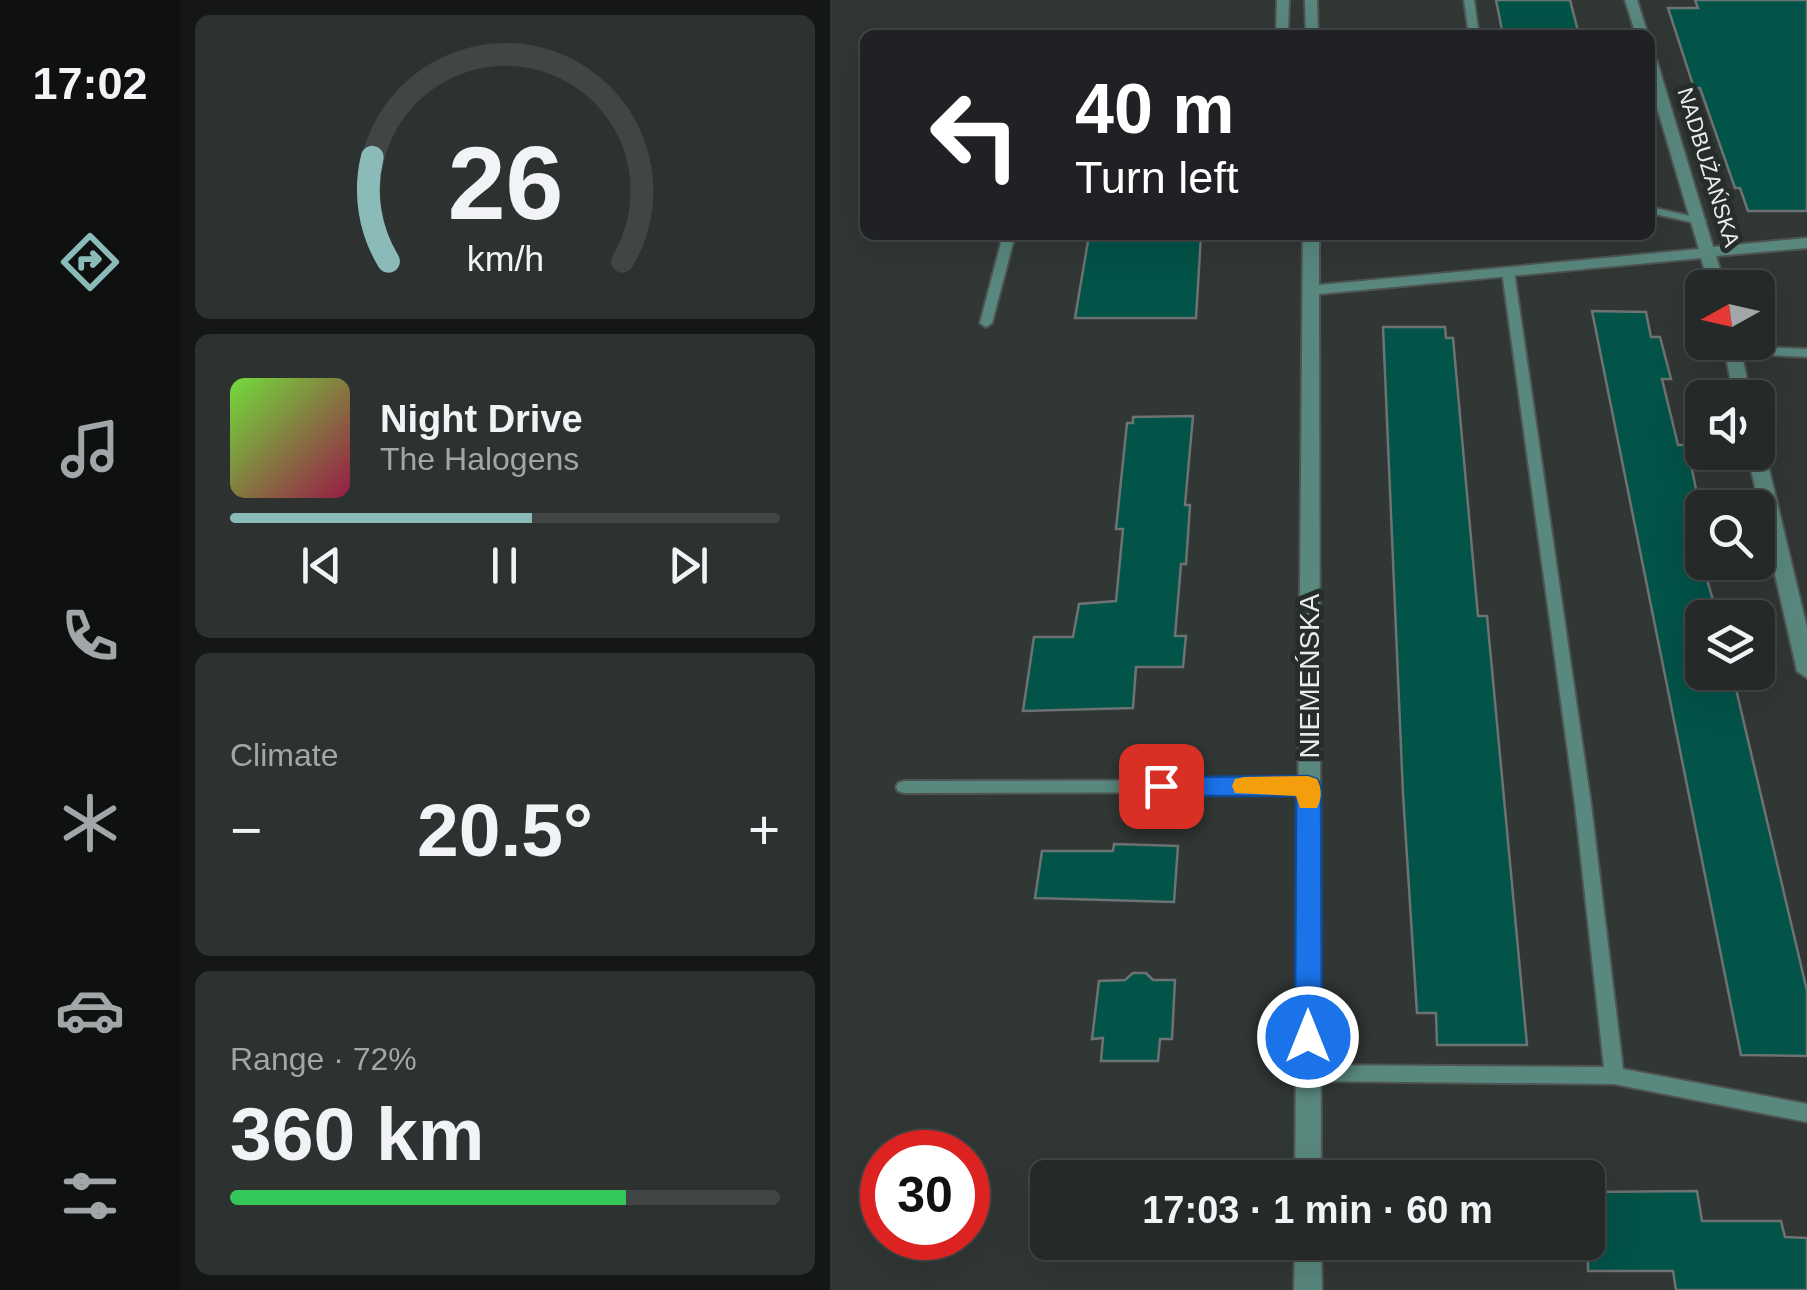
<!DOCTYPE html>
<html lang="en">
<head>
<meta charset="utf-8">
<style>
  body { margin:0; font-family:Helvetica,sans-serif; background:#2d3130; color:#f1f3f6; height:100vh; display:flex; flex-direction:column; font-size:38px; white-space:nowrap }
  * { box-sizing:border-box; margin:0 }
  p { font-size:32px; color:#a3a6a8 }
  .icon { flex:none; width:55px; height:55px; fill:none; stroke:currentColor; stroke-width:2; stroke-linecap:round; stroke-linejoin:round }
  .map { position:relative; flex:1; overflow:hidden }
  .details { display:flex; flex-direction:column; gap:15px; padding:15px; background:#141716; width:650px }
  .details>* { flex:none }
  .hud { position:absolute; left:30px; top:30px; width:795px; height:210px; border-radius:15px; box-shadow:0 10px 40px #0002,0 0 0 2px #424545; background:#202124; color:#fff; overflow:hidden }
  .needle { width:65px; rotate:262deg }
  .controls { position:absolute; left:855px; top:270px; display:grid; gap:20px }
  .controls a { display:grid; place-items:center; width:90px; height:90px; border-radius:15px; background:#252928; box-shadow:0 10px 40px #0002,0 0 0 2px #424545; font-size:50px }
  .speed { position:absolute; left:30px; top:1130px; display:flex; gap:20px; font-size:50px; font-weight:700; text-align:center }
  .speed>* { display:grid; place-content:center; width:130px; height:130px; border-radius:50%; background:#252928; box-shadow:0 10px 40px #0002,0 0 0 2px #424545; line-height:1 }
  .speed .limit { border:15px solid #d22; background:#fff; color:#111 }
  .pin { position:absolute; display:grid; place-items:center; width:85px; height:85px; color:#fff; margin:-42px; border-radius:20px; box-shadow:0 5px 15px #0006 }
  .me { position:absolute; width:110px; margin:-55px; rotate:0deg; stroke-linejoin:round; filter:drop-shadow(0 0 8px #0008) }
  .turn { display:flex; align-items:center; gap:35px; height:210px; padding:0 50px; font-size:45px }
  .turn .icon { width:130px; height:130px; stroke-width:2.5 }
  .turn b { display:block; font-size:70px; line-height:85px }
  .big { font-size:75px; font-weight:800; line-height:1.1 }
  .details .tile { flex:1; display:flex; flex-direction:column; justify-content:center; gap:15px; min-width:0; padding:0 35px; border-radius:15px; background:#2d3130 }
  .details .dial { align-items:center; gap:0 }
  .dial svg { height:260px; overflow:visible; fill:none; stroke:#424545; stroke-width:7; stroke-linecap:round; text-anchor:middle }
  .dial text { fill:#f1f3f6; stroke:none }
  .song { display:flex; align-items:center; gap:30px }
  .cover { width:120px; height:120px; border-radius:15px; background:linear-gradient(135deg,hsl(100 70% 55%),hsl(340 70% 35%)) }
  .played { height:10px; border-radius:5px; background:linear-gradient(90deg,#8bbbb9 55%,#424545 55%) }
  .keys { display:flex; justify-content:space-around; direction:ltr }
  .heat { display:flex; justify-content:space-between; align-items:center; font-size:55px; direction:ltr }
  .charge { height:15px; border-radius:8px; background:linear-gradient(90deg,#34c759 72%,#424545 0) }
  .trip { position:absolute; left:200px; top:1160px; width:575px; height:100px; border-radius:15px; background:#252928; box-shadow:0 10px 40px #0002,0 0 0 2px #424545; font-weight:800; line-height:100px; text-align:center }
  main { display:flex; flex:1; min-height:0 }
  .menu { display:flex; flex-direction:column; width:180px; justify-content:space-around; align-items:center; background:#0f1010; color:#a3a6a8 }
  .menu .icon { width:70px; height:70px }
  .menu .on { color:#8bbbb9 }
  .menu b { font-size:45px; color:#f1f3f6 }
  .map>svg:first-child { display:block }
  .building { fill:#025348; stroke:#6d7372; stroke-width:2.5 }
  .lines { fill:none; stroke-linecap:round; stroke-linejoin:round }
  .lane-casing { stroke:#4f5452; stroke-width:4 }
  .street-casing { stroke:#4f5452; stroke-width:4 }
  .lane { fill:#59887e; fill-rule:evenodd }
  .street { fill:#59887e; fill-rule:evenodd }
  .route { fill:#1a73e8; stroke:#114b97; stroke-width:2.5 }
  .slow { fill:#f59e0b }
  .labels { text-anchor:middle; stroke-width:10; stroke-linejoin:round; paint-order:stroke }
  .far-street-label { font-size:22px; fill:#eaedec; stroke:#272d2b }
  .street-label { font-size:28px; fill:#eaedec; stroke:#272d2b }
</style>
</head>
<body>
<main>
<nav class="menu">
<b>17:02</b>
<svg class="icon on" aria-label="directions" viewBox="0 0 24 24"><path d="M12 3l9 9-9 9-9-9zM9 14v-3h6M13 9l2 2-2 2"/></svg>
<svg class="icon" aria-label="music" viewBox="0 0 24 24"><path d="M9 18V5l10-2v13"/><circle cx="6" cy="18" r="3"/><circle cx="16" cy="16" r="3"/></svg>
<svg class="icon" aria-label="phone" viewBox="0 0 24 24"><path d="M5 4h4l2 5-3 2q2 4 5 5l2-3 5 2v4C11 20 4 13 5 4z"/></svg>
<svg class="icon" aria-label="climate" viewBox="0 0 24 24"><path d="M12 3v18M4 7l16 10M4 17L20 7"/></svg>
<svg class="icon" aria-label="car" viewBox="0 0 24 24"><path d="M5 17H2v-5l4-1 3-4h7l3 4 3 1v5h-3M9 17h6M6 11h13"/><circle cx="7" cy="17" r="2"/><circle cx="17" cy="17" r="2"/></svg>
<svg class="icon" aria-label="filters" viewBox="0 0 24 24"><path d="M4 7h16M4 17h16"/><circle cx="9" cy="7" r="2"/><circle cx="15" cy="17" r="2"/></svg>
</nav>
<section class="details">
<div class="tile dial"><svg viewBox="0 0 100 80">
<path d="M14 69A42 42 0 1 1 86 69"/>
<path d="M14 69A42 42 0 0 1 9 37" stroke="#8bbbb9"/>
<text x="50" y="56" font-size="32" font-weight="700">26</text>
<text x="50" y="72" font-size="11">km/h</text>
</svg></div>
<div class="tile">
<div class="song"><i class="cover"></i><div><b>Night Drive</b><p>The Halogens</p></div></div>
<div class="played"></div>
<div class="keys"><svg class="icon" aria-label="previous" viewBox="0 0 24 24"><path d="M18 5L8 12l10 7zM5 5v14"/></svg><svg class="icon" aria-label="pause" viewBox="0 0 24 24"><path d="M8 5v14M16 5v14"/></svg><svg class="icon" aria-label="next" viewBox="0 0 24 24"><path d="M6 5l10 7-10 7zM19 5v14"/></svg></div>
</div>
<div class="tile"><p>Climate</p>
<div class="heat"><a>−</a><b class="big">20.5°</b><a>+</a></div>
</div>
<div class="tile"><p>Range · 72%</p><b class="big">360 km</b><div class="charge"></div></div>
</section>
<div class="map">
<svg width="977" height="1290" viewBox="0 0 977 1290">
  <rect width="100%" height="100%" fill="#313735"/>
  <g class="building">
    <polygon points="666,0 740,0 749,35 673,35"/>
    <polygon points="865,0 977,0 977,211 918,211 910,188 905,188 870,88 864,88 838,8 868,8"/>
    <polygon points="259,235 371,235 366,318 245,318"/>
    <polygon points="762,311 816,312 821,337 830,337 841,379 832,379 848,445 857,445 868,499 860,499 872,534 872,562 888,618 872,618 872,672 902,672 977,991 977,1056 911,1055"/>
    <polygon points="553,327 615,327 616,338 623,338 648,616 657,616 697,1045 607,1045 606,1013 587,1013 573,794"/>
    <polygon points="363,416 355,505 360,505 356,564 351,564 345,636 356,636 353,667 306,667 303,708 193,711 204,637 243,637 249,604 286,601 293,529 286,529 297,423 303,423 303,417"/>
    <polygon points="284,844 348,846 344,902 205,898 212,851 283,851"/>
    <polygon points="303,973 316,973 323,980 345,980 342,1039 330,1039 328,1061 271,1061 273,1038 262,1039 269,981 295,980"/>
    <polygon points="867,1191 872,1221 951,1221 955,1237 977,1238 977,1290 846,1290 843,1271 758,1271 758,1192"/>
  </g>
  <g class="lines">
    <g class="lane-casing">
      <g id="lane">
        <polygon points="634,0 644,0 649,35 639,35"/>
        <polygon points="820,207 874,219 876,221 870,224 820,213"/>
        <polygon points="173,235 185,235 162,323 156,327 150,323"/>
        <polygon points="678,267 684,271 761,804 793,1069 977,1104 977,1122 784,1084 479,1081 472,1079 470,1073 472,1067 479,1065 774,1067 745,804 672,271"/>
        <polygon points="903,346 977,349 977,357 899,353 899,347"/>
        <polygon points="479,780 485,782 487,786 485,790 479,792 74,793 68,791 66,787 68,783 74,781"/>
      </g>
    </g>
    <g class="street-casing">
      <g id="street">
        <polygon points="447,0 459,0 458,35 446,35"/>
        <polygon points="475,0 487,0 488,35 476,35"/>
        <polygon points="795,0 807,0 818,35 806,35"/>
        <polygon points="820,57 827,61 883,247 977,238 977,248 886,256 896,288 880,288 871,258 489,294 491,1178 465,1178 473,235 489,235 489,285 869,249 820,84"/>
        <polygon points="893,342 909,342 921,398 904,398"/>
        <polygon points="928,447 935,452 977,628 977,678 967,671 917,452 928,452"/>
        <polygon points="465,1242 491,1242 492,1290 464,1290"/>
      </g>
    </g>
    <use href="#lane" class="lane"/>
    <use href="#street" class="street"/>
  </g>
  <polygon class="route" points="478,776 487,779 491,786 492,1037 488,1046 478,1049 469,1046 465,1037 466,796 331,796 323,793 319,786 323,780 331,777"/>
  <path class="slow" d="M 478,776 L 487,779 C 492,789 492,798 487,808 L 470,808 L 466,796 L 405,793 L 402,786 L 405,779 L 414,777 Z"/>
  <g class="labels">
    <g class="far-street-label">
      <text transform="translate(879 167) rotate(73)" y="8">NADBUŻAŃSKA</text>
    </g>
    <g class="street-label">
      <text transform="translate(479 676) rotate(-90)" y="10">NIEMEŃSKA</text>
    </g>
  </g>
</svg>
<div class="controls">
<a><svg class="needle" viewBox="-14 -14 28 28"><path d="M0-13l5 13h-10z" fill="#e53935"/><path d="M0 13l5-13h-10z" fill="#a3a6a8"/></svg></a>
<a><svg class="icon" aria-label="sound" viewBox="0 0 24 24"><path d="M4 9h4l5-4v14l-5-4H4zM17 9q2 3 0 6"/></svg></a>
<a><svg class="icon" aria-label="search" viewBox="0 0 24 24"><circle cx="10" cy="10" r="6"/><path d="M15 15l6 6"/></svg></a>
<a><svg class="icon" aria-label="layers" viewBox="0 0 24 24"><path d="M12 4l9 5-9 5-9-5zM3 14l9 5 9-5"/></svg></a>
</div>
<div class="speed"><div class="limit">30</div></div>
<div class="pin" style="left:331px;top:786px;background:#d93025"><svg class="icon" aria-label="arrive" viewBox="0 0 24 24"><path d="M6 21V4h12l-3 4 3 4H6"/></svg></div>
<svg class="me" style="left:478px;top:1037px" viewBox="-20 -20 40 40"><circle r="17" fill="#1a73e8" stroke="#fff" stroke-width="3"/><path d="M0-11L8 9 0 5-8 9z" fill="#fff"/></svg>
<div class="trip">17:03 · 1 min · 60 m</div>
<div class="hud">
<div class="turn"><svg class="icon" aria-label="left" viewBox="0 0 24 24"><path d="M17 20v-9H6M10 6l-5 5 5 5"/></svg><div><b>40 m</b>Turn left</div></div>
</div>
</div>
</main>
</body>
</html>
